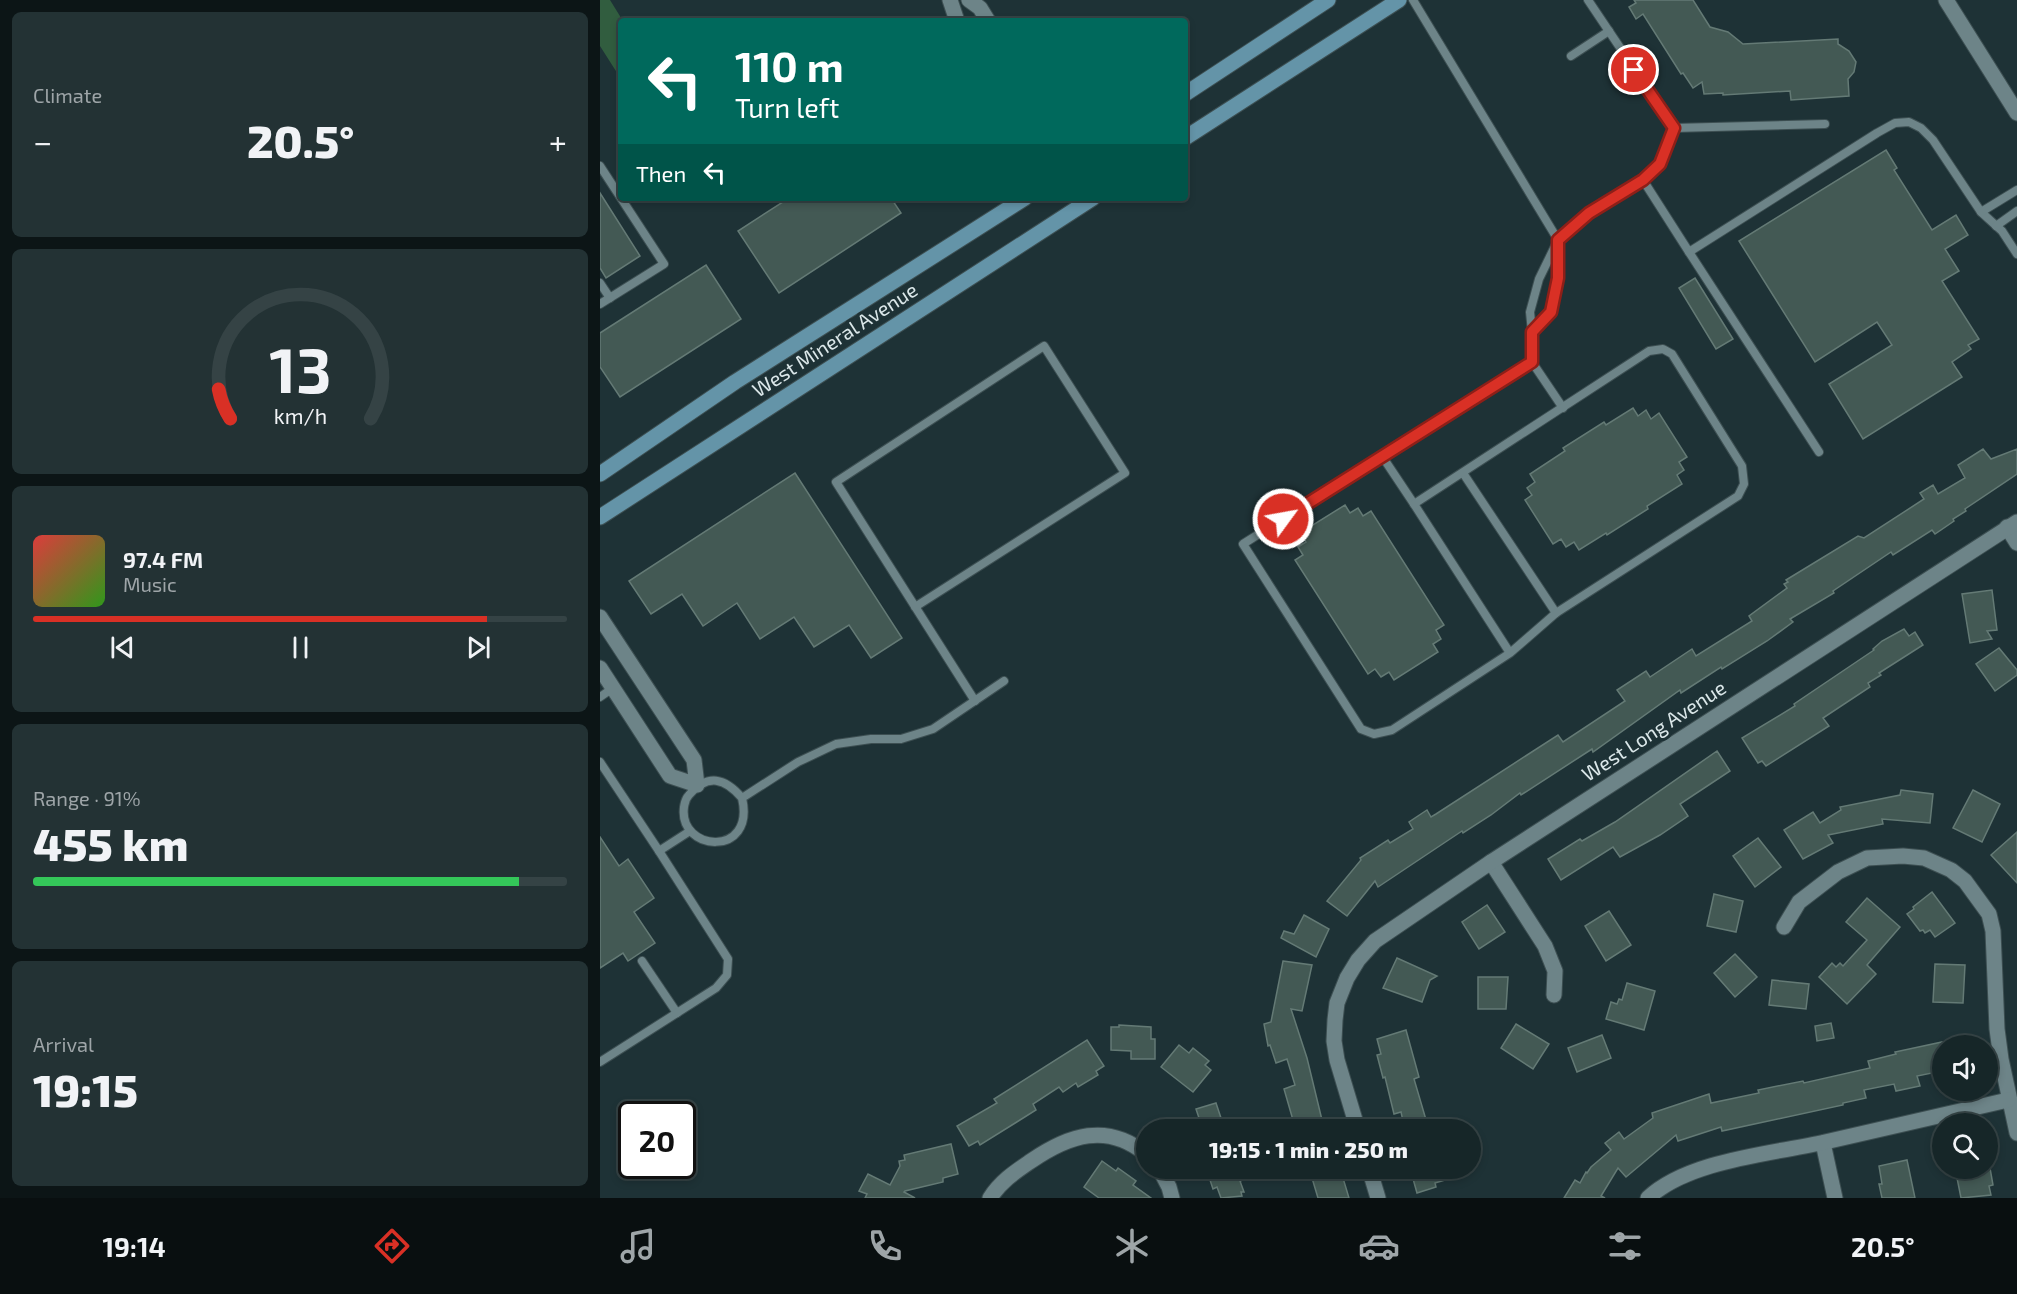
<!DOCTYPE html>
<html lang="en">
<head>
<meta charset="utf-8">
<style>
  body { margin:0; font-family:"Exo 2",sans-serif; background:#233234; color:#f1f3f6; height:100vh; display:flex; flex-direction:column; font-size:22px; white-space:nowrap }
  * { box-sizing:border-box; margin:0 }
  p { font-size:20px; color:#9ea5a8 }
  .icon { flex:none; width:33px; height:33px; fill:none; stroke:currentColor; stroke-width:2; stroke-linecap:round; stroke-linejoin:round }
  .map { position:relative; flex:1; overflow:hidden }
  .details { display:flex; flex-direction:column; gap:12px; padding:12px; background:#0c1516; width:600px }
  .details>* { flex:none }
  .banner { position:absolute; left:18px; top:18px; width:570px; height:183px; border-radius:6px; box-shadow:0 3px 9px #0003,0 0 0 2px #354345; background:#00695c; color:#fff; overflow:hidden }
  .fabs { position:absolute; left:1332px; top:1035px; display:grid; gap:12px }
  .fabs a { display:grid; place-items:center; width:66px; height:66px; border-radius:50%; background:#162628; box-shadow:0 3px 9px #0003,0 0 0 2px #354345; font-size:30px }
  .speed { position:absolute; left:18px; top:1101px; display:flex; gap:12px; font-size:30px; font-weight:700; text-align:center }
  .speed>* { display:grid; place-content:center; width:78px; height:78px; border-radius:50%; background:#162628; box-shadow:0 3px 9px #0003,0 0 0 2px #354345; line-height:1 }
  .speed .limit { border:3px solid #111; border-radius:9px; background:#fff; color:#111 }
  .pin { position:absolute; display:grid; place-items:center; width:51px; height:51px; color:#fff; margin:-26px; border:3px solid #fff; border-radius:50%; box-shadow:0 2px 6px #0007 }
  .me { position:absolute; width:66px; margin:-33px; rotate:58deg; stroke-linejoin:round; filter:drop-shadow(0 0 4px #0008) }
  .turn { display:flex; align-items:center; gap:21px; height:126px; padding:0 18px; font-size:27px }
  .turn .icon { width:78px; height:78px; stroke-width:2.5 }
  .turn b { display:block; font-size:42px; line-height:51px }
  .then { display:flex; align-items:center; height:57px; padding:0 18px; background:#0003; gap:12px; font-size:22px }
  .big { font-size:45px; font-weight:800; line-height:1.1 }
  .details .widget { flex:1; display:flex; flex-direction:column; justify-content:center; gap:9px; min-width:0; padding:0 21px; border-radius:9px; background:#233234 }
  .details .dial { align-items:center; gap:0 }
  .dial svg { height:156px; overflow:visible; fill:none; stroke:#354345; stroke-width:7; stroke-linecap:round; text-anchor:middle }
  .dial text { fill:#f1f3f6; stroke:none }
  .song { display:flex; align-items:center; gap:18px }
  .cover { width:72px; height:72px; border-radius:9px; background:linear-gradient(135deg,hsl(0 70% 55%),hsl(110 70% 35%)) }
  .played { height:6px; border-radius:3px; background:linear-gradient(90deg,#d93025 85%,#354345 85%) }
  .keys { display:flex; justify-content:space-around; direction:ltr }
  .heat { display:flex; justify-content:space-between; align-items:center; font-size:33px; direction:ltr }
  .charge { height:9px; border-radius:4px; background:linear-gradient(90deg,#34c759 91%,#354345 0) }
  .trip { position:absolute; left:536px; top:1119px; width:345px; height:60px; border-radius:30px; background:#162628; box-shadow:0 3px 9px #0003,0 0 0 2px #354345; font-weight:800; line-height:60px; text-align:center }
  .menu { display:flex; height:96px; justify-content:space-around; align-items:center; background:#090f10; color:#9ea5a8 }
  .menu .icon { width:42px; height:42px }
  .menu .current { color:#d93025 }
  .menu b { font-size:27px; color:#f1f3f6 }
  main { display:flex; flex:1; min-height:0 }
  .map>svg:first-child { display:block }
  .green { fill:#315d3f }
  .building { fill:#435954; stroke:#647a75; stroke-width:1.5 }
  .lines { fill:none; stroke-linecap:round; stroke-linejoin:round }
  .lane-casing { stroke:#3d4f52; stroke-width:10 }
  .street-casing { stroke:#3d4f52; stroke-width:17 }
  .secondary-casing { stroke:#3d4f52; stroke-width:17 }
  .lane { stroke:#6d8488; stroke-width:8 }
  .street { stroke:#6d8488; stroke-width:15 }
  .secondary { stroke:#6494a8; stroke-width:15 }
  .route-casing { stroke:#8d1f18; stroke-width:15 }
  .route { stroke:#d93025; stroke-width:10 }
  .labels { text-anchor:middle; stroke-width:6; stroke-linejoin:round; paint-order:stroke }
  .street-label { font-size:20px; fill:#dbe7e9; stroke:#1e3236 }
</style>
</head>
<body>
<main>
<section class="details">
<div class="widget"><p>Climate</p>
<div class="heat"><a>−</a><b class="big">20.5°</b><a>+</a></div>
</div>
<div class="widget dial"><svg viewBox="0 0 100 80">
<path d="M14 69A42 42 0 1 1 86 69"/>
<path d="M14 69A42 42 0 0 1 8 54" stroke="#d93025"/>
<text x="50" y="56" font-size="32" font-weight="700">13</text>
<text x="50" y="72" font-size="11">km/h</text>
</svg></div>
<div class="widget">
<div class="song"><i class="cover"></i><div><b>97.4 FM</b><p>Music</p></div></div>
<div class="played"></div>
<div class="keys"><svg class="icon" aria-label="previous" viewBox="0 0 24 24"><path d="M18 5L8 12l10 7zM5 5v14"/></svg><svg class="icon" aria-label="pause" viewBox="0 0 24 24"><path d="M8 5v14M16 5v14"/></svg><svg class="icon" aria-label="next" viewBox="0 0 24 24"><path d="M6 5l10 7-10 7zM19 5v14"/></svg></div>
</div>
<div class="widget"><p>Range · 91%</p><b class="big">455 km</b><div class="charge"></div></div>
<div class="widget"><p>Arrival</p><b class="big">19:15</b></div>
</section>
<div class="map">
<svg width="1417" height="1198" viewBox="0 0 1417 1198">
  <rect width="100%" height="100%" fill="#1e3236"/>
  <polygon class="green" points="0,0 10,0 23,21 21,21 21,79 0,46"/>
  <g class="building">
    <polygon points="1034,0 1093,0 1110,27 1128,32 1143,44 1238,39 1238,44 1249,51 1256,62 1254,72 1248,79 1249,96 1191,100 1190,91 1123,95 1123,93 1104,94 1102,82 1093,88 1083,73 1081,74 1043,14 1036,19 1029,7 1036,3"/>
    <polygon points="1286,150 1297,168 1294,170 1332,230 1356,215 1368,235 1345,249 1359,271 1342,281 1379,339 1368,345 1371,349 1352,362 1362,377 1263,439 1229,384 1292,345 1277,322 1215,362 1139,241"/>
    <polygon points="0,193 40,256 6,278 0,268"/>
    <polygon points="189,198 291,198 301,213 179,293 138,231"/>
    <polygon points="106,265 141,319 20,397 0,367 0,333"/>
    <polygon points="1095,278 1133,339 1116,349 1079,288"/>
    <polygon points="1033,408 1038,416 1046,410 1051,419 1059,413 1087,457 1079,462 1084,470 1077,475 1082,484 1047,506 1048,509 1007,535 1006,533 979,550 974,542 966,547 961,539 953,544 925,500 932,495 927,488 935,482 930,474 965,451 963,448 1004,422 1006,425"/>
    <polygon points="1383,449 1391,459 1417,449 1417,474 1365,509 1366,511 1353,519 1354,521 1335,534 1332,530 1293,555 1291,552 1233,591 1234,593 1190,619 1193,622 1167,641 1122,669 1121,667 1081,693 1080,690 993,752 992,749 921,795 920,793 891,815 863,833 862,831 778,887 775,881 747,916 727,901 761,860 760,858 788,840 790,843 813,829 809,822 827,810 831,817 836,814 958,735 963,742 1025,701 1017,690 1046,671 1050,677 1092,649 1096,656 1152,621 1149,616 1187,588 1184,584 1188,582 1186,580 1258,536 1264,538 1324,499 1320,493 1333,485 1338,494 1365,478 1358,465"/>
    <polygon points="195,473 302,638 271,658 249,625 214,647 194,617 160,639 137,603 103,626 82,594 51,614 29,581"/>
    <polygon points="745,505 750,513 758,508 763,516 771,511 844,625 836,630 841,639 833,644 838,652 794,680 789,672 781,677 775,669 768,674 695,560 703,555 698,547 706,542 700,533"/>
    <polygon points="1392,590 1397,630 1387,631 1392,639 1370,643 1362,594"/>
    <polygon points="1304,629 1309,636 1315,632 1323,645 1279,673 1281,675 1268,683 1270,687 1223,718 1229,726 1166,766 1162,761 1158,763 1142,738 1195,706 1194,704 1274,650 1273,649 1282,641"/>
    <polygon points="1399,648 1417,670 1417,675 1395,691 1376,664"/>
    <polygon points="1117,751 1130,771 1080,804 1088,816 1060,835 1020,857 1013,847 961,880 948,859 980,839 982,841 1015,822"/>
    <polygon points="1301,790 1333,794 1330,823 1282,819 1283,824 1228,835 1233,843 1203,859 1184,830 1213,812 1220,823 1241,810 1240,807 1300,795"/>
    <polygon points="1373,790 1400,804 1382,842 1353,828"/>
    <polygon points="1417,832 1417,883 1391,855"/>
    <polygon points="0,837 19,866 28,859 54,898 34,912 55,943 28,961 23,953 0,968"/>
    <polygon points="1158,838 1181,867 1155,887 1133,856"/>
    <polygon points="1332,892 1355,923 1335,937 1330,930 1325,933 1323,930 1320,931 1307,914 1314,909 1313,907"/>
    <polygon points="1114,894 1143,901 1136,932 1107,926"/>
    <polygon points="1267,898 1300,927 1267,965 1276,974 1247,1004 1219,977 1232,963 1236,967 1240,963 1243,966 1267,940 1246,922"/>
    <polygon points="887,905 905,932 879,949 862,922"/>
    <polygon points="1009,911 1031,945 1006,961 985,926"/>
    <polygon points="704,915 729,929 716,957 681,938 684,931 694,934"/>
    <polygon points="1135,954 1157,977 1135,997 1114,973"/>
    <polygon points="797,958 837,976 830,980 822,1002 783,988"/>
    <polygon points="683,961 712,965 702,1011 691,1009 707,1058 722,1120 695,1127 684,1089 695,1085 687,1059 676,1063 670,1045 668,1046 664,1024 671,1022"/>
    <polygon points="1335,964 1365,965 1363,1003 1333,1002"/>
    <polygon points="878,977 908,977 906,1009 878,1009"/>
    <polygon points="1172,980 1209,984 1206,1009 1169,1005"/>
    <polygon points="1027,983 1055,991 1044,1030 1006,1019 1011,1002 1017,1004 1019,999 1022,1000"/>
    <polygon points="1231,1023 1234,1038 1217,1041 1215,1026"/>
    <polygon points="916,1024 949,1044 933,1069 901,1048"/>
    <polygon points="519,1025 551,1027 551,1039 555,1039 555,1059 531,1059 531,1051 511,1050 511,1027 519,1027"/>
    <polygon points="806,1030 819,1077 814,1079 829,1130 805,1130 801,1112 794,1114 785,1077 783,1078 777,1055 781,1054 777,1039"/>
    <polygon points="1002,1035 1011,1058 977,1072 968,1048"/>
    <polygon points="487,1040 504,1066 496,1071 498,1075 478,1087 476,1083 463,1092 459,1087 433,1104 436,1110 380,1145 378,1141 369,1146 357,1126 397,1103 394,1099"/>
    <polygon points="1342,1042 1342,1071 1317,1076 1320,1086 1296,1091 1294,1084 1264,1090 1266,1098 1243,1103 1243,1105 1122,1131 1121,1127 1078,1141 1076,1135 1026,1177 1018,1168 1001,1196 1005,1198 964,1198 975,1180 980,1183 986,1172 987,1173 991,1167 1011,1150 1005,1143 1019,1132 1024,1139 1053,1118 1052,1113 1109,1094 1111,1103 1159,1093 1158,1090 1203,1081 1204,1083 1270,1068 1268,1061 1296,1054 1295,1052"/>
    <polygon points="579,1045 589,1053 593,1048 609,1061 605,1065 611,1070 593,1092 561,1067"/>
    <polygon points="616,1103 625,1130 603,1130 596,1109"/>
    <polygon points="351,1144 358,1174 343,1178 343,1182 305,1191 304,1192 315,1198 265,1198 267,1194 259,1191 268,1174 290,1185 300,1166 299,1161 305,1160 304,1155"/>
    <polygon points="1307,1160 1315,1198 1282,1198 1279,1184 1282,1184 1279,1166"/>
    <polygon points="502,1161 516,1171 518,1168 536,1181 533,1185 551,1198 499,1198 484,1187"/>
    <polygon points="606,1168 668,1168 669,1171 640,1181 644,1192 641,1192 642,1196 621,1198 617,1187 613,1189"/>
    <polygon points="709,1168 740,1168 749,1198 718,1198"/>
    <polygon points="810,1168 869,1168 870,1172 845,1180 835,1183 836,1187 817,1193"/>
    <polygon points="1355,1168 1390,1168 1393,1185 1389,1186 1391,1195 1361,1198"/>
  </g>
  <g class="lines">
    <g class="lane-casing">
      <g id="lane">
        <polyline points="813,0 958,240 958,278 951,312 932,332 930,312 939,279 958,240 989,213 1043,180 1060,164 1074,128 988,0"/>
        <polyline points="971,56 1009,31"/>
        <polyline points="1074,128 1225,124"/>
        <polyline points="0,166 64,264 0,304"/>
        <polyline points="1043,180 1089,252 1277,133 1295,123 1309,122 1321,128 1333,140 1381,212 1402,231 1417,254"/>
        <polyline points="1381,212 1417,190"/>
        <polyline points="1396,226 1417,211"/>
        <polyline points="1089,252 1219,452"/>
        <polyline points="0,283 10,298"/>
        <polyline points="932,362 963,408"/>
        <polyline points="782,456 814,504"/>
        <polyline points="863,473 956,613"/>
        <polyline points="315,607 525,473 444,346 236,482 375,701"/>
        <polyline points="910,653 814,504 1049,351 1063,349 1072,354 1142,466 1144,484 1138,496 956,613 910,653 792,730 774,734 761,729 643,544 932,362 932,332"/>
        <polyline points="0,697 13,688"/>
        <polyline points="0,762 59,851 90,831"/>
        <path d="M 142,798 C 125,778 108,773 89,795 C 85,799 85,802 84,807 C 78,852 156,858 142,798 L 198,762 L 236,744 L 271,739 L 301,739 L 333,729 L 404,681"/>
        <polyline points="42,961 77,1013"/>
        <polyline points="0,1062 116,988 127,975 128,959 59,851"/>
      </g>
    </g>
    <g class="street-casing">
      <g id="street">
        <polyline points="350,0 357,21"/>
        <polyline points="369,0 380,8 388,21"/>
        <polyline points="1346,0 1417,113"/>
        <polyline points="1407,527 1417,543"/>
        <polyline points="0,617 94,760 97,785 70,776 0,668"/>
        <polyline points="891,862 945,946 955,971 954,995"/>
        <polyline points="1184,927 1199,902 1238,872 1267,858 1303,856 1324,858 1351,870 1365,881 1389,914 1393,931 1397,1029 1401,1059 1417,1133"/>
        <polyline points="758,1130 737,1060 734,1041 735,1020 737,1003 747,978 758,960 775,941 891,862 1417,522"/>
        <polyline points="1223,1143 1235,1198"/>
        <polyline points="559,1168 569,1187 572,1198"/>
        <polyline points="769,1168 778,1198"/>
        <path d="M 390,1198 C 401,1181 415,1172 431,1161 C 469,1135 507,1122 546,1154"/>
        <path d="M 1048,1198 C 1089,1160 1172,1154 1225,1142 C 1286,1128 1347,1114 1408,1100"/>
      </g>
    </g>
    <g class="secondary-casing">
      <g id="secondary">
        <polyline points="585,94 728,0"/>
        <polyline points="585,138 799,0"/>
        <polyline points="0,474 135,382 425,198"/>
        <polyline points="0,517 493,198"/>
      </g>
    </g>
    <use href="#lane" class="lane"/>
    <use href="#street" class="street"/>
    <use href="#secondary" class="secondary"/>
  </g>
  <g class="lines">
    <g class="route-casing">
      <polyline id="route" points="683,519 932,362 932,332 951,312 958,278 958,240 989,213 1043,180 1060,164 1074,128 1034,70"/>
    </g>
    <use href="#route" class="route"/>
  </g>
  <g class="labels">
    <g class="street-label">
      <text transform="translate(235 340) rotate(-33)" y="7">West Mineral Avenue</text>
      <text transform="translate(1054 731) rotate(-33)" y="7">West Long Avenue</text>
    </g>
  </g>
</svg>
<div class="fabs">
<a><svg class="icon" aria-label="sound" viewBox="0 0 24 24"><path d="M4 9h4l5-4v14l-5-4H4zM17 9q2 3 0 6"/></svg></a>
<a><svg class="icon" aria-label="search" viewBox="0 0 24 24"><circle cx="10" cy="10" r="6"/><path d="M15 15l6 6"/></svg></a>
</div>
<div class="speed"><div class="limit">20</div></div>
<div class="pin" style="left:1034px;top:70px;background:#d93025"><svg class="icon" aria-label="arrive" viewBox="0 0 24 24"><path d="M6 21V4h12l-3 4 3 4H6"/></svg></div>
<svg class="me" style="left:683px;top:519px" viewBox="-20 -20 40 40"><circle r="17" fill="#d93025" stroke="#fff" stroke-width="3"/><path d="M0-11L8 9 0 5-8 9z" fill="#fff"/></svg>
<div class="trip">19:15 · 1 min · 250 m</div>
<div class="banner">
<div class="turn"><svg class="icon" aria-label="left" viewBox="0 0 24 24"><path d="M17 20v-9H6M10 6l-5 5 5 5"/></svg><div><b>110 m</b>Turn left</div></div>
<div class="then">Then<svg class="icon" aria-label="left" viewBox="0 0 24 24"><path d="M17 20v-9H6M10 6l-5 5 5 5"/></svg></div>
</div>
</div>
</main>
<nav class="menu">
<b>19:14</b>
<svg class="icon current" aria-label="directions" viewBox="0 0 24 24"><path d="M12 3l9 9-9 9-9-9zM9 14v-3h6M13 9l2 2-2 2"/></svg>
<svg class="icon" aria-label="music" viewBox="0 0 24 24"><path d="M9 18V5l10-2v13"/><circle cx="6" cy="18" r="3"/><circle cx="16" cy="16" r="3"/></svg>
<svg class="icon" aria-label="phone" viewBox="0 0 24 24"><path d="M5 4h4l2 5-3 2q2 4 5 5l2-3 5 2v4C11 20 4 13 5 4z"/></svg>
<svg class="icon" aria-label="climate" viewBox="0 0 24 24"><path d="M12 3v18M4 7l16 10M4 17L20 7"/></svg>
<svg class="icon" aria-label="car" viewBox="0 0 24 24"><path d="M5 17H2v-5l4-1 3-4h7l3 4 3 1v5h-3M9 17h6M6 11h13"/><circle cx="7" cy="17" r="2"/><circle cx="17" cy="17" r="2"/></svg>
<svg class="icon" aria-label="filters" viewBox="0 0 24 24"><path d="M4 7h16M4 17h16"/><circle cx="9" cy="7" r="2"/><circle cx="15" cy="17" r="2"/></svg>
<b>20.5°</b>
</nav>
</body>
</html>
